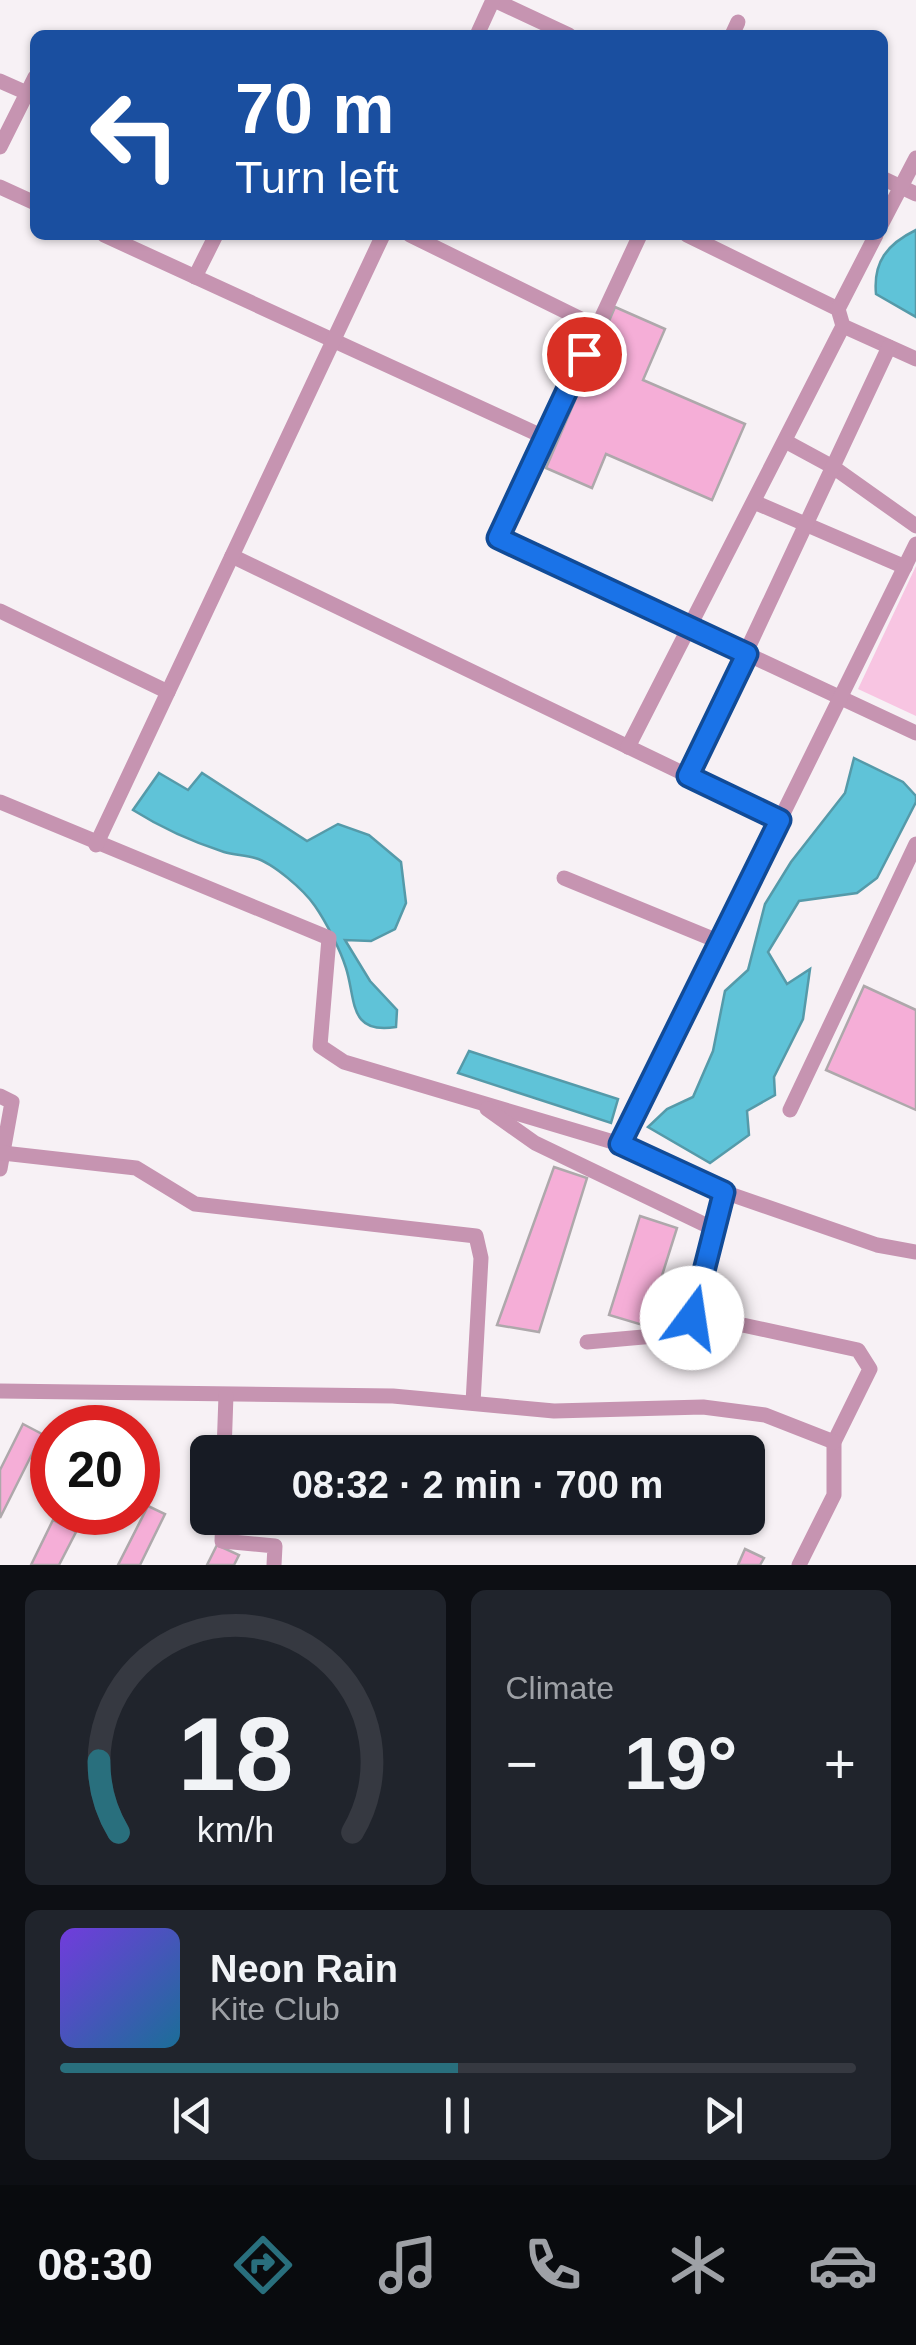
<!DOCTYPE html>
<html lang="en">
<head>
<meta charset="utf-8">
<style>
  body { margin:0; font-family:Helvetica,sans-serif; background:#20242c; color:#f1f3f6; height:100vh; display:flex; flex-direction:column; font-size:38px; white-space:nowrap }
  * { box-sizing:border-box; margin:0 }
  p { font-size:32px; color:#9ea1a6 }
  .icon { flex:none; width:55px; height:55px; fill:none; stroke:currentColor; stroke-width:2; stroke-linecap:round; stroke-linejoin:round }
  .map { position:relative; height:1565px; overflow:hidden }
  .details { display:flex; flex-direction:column; gap:25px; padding:25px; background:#0d0f14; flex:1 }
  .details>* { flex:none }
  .top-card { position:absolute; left:30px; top:30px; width:858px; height:210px; border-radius:15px; box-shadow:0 2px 8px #0004; background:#1a4fa0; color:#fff; overflow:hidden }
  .speed { position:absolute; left:30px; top:1405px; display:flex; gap:20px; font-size:50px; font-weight:700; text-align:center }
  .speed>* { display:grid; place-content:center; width:130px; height:130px; border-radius:50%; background:#171b24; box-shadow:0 2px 8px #0004; line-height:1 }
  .speed .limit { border:15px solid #d22; background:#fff; color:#111 }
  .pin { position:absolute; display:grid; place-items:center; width:85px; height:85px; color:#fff; margin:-42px; border:5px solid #fff; border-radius:50%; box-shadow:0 2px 10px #0007 }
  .me { position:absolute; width:110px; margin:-55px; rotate:14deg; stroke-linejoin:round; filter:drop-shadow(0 0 8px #0008) }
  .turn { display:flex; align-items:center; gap:35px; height:210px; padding:0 40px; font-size:45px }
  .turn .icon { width:130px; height:130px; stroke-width:2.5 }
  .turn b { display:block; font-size:70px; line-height:85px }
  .big { font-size:75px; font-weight:800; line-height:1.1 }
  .details .tile { flex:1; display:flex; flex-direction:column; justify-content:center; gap:15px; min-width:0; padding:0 35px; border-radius:15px; background:#20242c }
  .details .dial { align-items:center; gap:0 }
  .dial svg { height:260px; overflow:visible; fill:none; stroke:#363941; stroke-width:7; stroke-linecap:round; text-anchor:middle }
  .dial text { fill:#f1f3f6; stroke:none }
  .song { display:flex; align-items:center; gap:30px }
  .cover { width:120px; height:120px; border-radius:15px; background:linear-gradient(135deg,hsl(260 70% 55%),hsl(200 70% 35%)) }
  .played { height:10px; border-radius:5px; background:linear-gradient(90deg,#296f7d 50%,#363941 50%) }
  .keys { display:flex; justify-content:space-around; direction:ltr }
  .heat { display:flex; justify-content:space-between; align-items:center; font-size:55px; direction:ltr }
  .details .tiles { flex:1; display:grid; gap:25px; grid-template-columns:1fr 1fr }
  .tile:last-child { grid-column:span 2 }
  .trip { position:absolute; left:190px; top:1435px; width:575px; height:100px; border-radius:15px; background:#171b24; box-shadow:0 2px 8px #0004; font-weight:800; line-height:100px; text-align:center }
  .tab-bar { display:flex; height:160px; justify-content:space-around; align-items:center; background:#090b0e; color:#9ea1a6 }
  .tab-bar .icon { width:70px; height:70px }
  .tab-bar .current { color:#296f7d }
  .tab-bar b { font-size:45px; color:#f1f3f6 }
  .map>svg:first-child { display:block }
  .green { fill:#f8c5e2 }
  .water { fill:#5fc3d8; stroke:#559aa9; stroke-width:2.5 }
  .building { fill:#f5aed7; stroke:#aea8ab; stroke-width:2.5 }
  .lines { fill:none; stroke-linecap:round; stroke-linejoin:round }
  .minor { stroke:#c694b1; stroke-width:15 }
  .route-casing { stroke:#114b97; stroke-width:25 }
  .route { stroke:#1a73e8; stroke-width:18 }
</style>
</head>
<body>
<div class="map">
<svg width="916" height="1565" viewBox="0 0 916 1565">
  <rect width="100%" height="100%" fill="#f7f1f5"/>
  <polygon class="green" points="916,566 916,716 858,689"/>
  <g class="water">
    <path d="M 916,230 L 916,317 L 876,294 C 873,262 887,244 916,230 Z"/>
    <polygon points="854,758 903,782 916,796 916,802 877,878 857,893 799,901 768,952 787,984 810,969 803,1019 774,1077 775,1095 747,1111 749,1135 710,1163 648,1127 667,1109 693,1097 713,1051 725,991 748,970 765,904 791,862 845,793"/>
    <path d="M 159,773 L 188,790 L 202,773 L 307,841 L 338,824 L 369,835 L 401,862 L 406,903 L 395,929 L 371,941 L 345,940 L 370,981 L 397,1010 L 396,1027 C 348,1035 356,999 346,968 C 340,949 326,922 315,906 C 304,890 273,863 255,858 C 245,855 234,855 224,852 C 193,842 160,827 133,810 Z"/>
    <polygon points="469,1051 618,1099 611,1123 458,1073"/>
  </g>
  <g class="building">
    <polygon points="615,307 665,329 643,380 745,424 712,500 606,454 592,488 546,468"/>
    <polygon points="864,986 916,1010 916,1110 826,1070"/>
    <polygon points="554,1167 587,1178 539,1332 497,1325"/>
    <polygon points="640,1216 677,1228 646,1326 609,1315"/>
    <polygon points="23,1424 42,1434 0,1518 0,1470"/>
    <polygon points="148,1506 165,1514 140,1565 118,1565"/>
    <polygon points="53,1520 76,1532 59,1565 31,1565"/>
    <polygon points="217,1545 239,1555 234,1565 207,1565"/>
    <polygon points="745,1549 764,1558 760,1565 738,1565"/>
  </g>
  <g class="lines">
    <g class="minor">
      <polyline points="494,0 569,35"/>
      <polyline points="477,35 493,0"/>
      <polyline points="732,35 738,22"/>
      <polyline points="0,81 27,93"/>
      <polyline points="0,147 35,77"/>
      <polyline points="882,178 916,194"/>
      <polyline points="0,187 35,203"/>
      <polyline points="882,223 916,158"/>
      <polyline points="104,235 546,438"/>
      <polyline points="410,235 597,327"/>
      <polyline points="640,235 499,538 916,733"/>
      <polyline points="687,235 838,309 843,326 916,359"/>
      <polyline points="195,277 216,235"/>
      <polyline points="838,309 876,235"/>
      <polyline points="785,441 833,467 916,526"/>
      <polyline points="754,502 905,567"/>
      <polyline points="232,556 780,820"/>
      <polyline points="0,611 168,692"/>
      <polyline points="628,747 843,326"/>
      <polyline points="688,776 889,347"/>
      <polyline points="0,802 329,938 320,1046 344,1062 620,1144 724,1192 877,1245 916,1252"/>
      <polyline points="96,845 383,235"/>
      <polyline points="564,878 720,942"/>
      <polyline points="0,1096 12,1102 0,1169"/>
      <polyline points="487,1109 535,1143 714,1229 724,1192"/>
      <polyline points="790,1110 916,844"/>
      <polyline points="620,1144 916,544"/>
      <polyline points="3,1153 136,1168 195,1204 476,1236 481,1258 473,1403"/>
      <polyline points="738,1324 858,1350 870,1369 834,1442 834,1495 799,1565"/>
      <polyline points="587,1342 677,1334 692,1318 714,1229"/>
      <polyline points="0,1391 393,1396 554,1411 703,1407 765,1415 834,1442"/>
      <polyline points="224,1452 226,1395"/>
      <polyline points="223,1518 222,1541 275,1546 274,1565"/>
    </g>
  </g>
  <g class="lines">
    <g class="route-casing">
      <polyline id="route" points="584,354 498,538 747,654 688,776 780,820 620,1144 724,1192 692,1318"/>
    </g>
    <use href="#route" class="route"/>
  </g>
</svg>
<div class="speed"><div class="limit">20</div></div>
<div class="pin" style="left:584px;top:354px;background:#d93025"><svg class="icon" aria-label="arrive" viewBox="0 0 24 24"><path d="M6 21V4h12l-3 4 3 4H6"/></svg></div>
<svg class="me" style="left:692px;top:1318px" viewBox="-20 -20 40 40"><circle r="19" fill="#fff"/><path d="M0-13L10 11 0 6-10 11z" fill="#1a73e8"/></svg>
<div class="trip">08:32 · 2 min · 700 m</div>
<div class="top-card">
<div class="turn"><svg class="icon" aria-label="left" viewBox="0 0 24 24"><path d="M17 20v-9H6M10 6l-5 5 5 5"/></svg><div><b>70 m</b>Turn left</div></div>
</div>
</div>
<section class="details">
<div class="tiles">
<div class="tile dial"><svg viewBox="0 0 100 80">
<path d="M14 69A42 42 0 1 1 86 69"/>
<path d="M14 69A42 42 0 0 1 8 47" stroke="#296f7d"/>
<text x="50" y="56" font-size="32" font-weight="700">18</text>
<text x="50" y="72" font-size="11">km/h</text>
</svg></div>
<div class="tile"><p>Climate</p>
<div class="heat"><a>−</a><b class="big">19°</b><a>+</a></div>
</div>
<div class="tile">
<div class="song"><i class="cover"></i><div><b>Neon Rain</b><p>Kite Club</p></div></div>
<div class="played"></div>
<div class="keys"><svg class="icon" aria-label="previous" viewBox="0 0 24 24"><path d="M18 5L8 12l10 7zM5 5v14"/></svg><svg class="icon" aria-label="pause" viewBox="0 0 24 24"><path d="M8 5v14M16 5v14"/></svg><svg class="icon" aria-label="next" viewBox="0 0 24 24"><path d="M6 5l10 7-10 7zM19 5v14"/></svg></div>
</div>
</div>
</section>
<nav class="tab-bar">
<b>08:30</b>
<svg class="icon current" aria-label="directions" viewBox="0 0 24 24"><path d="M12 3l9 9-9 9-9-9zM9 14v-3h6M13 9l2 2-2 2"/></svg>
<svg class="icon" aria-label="music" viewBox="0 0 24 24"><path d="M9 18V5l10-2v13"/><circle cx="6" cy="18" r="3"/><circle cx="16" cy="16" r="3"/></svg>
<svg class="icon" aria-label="phone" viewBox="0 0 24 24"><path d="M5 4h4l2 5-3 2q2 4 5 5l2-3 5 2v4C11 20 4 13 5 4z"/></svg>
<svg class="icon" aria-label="climate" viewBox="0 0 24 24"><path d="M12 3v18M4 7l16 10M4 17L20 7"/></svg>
<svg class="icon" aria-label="car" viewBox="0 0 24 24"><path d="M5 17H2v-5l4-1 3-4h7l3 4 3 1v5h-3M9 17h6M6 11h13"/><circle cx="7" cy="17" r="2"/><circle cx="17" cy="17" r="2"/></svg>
</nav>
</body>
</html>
